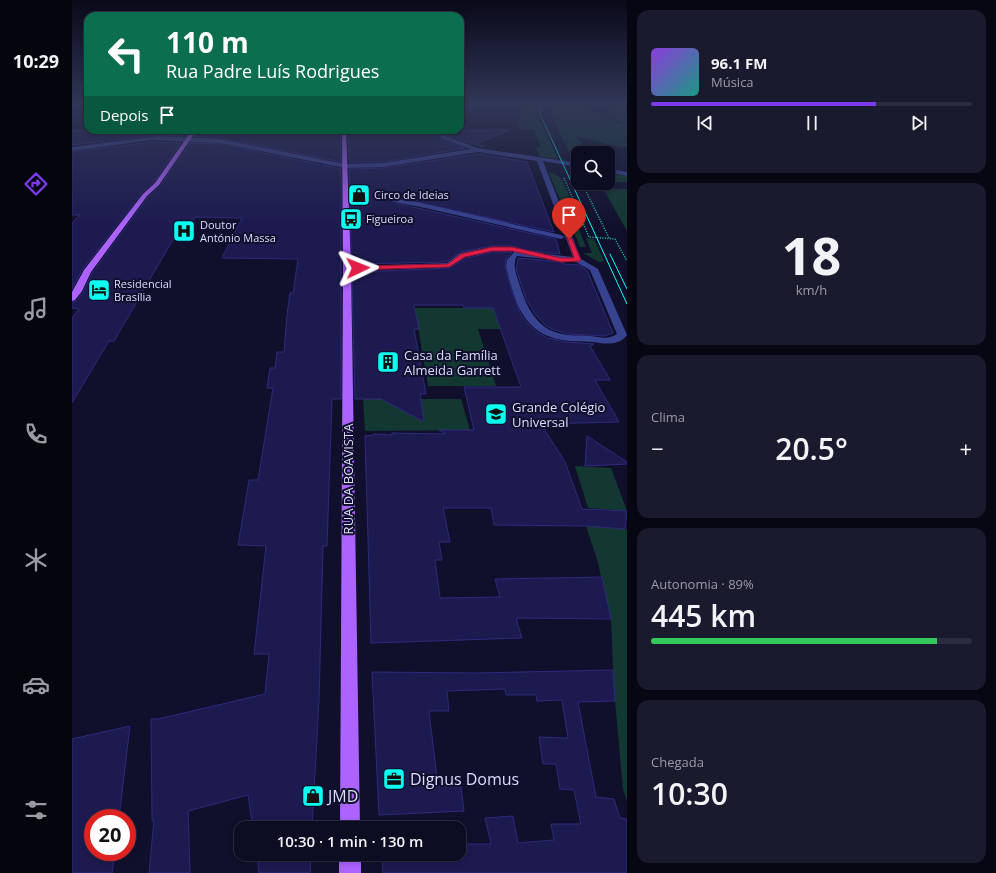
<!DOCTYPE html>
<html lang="pt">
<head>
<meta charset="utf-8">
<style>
  body { margin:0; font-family:"Open Sans",sans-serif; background:#1a1a2f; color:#f1f3f6; height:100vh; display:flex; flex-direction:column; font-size:15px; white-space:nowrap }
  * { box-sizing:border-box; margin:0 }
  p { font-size:13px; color:#9a9ba5 }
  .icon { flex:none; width:22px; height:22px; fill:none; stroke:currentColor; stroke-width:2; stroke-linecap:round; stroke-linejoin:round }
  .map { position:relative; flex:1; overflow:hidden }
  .sheet { display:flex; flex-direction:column; gap:10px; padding:10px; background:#070713; width:369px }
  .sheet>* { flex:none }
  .guide { position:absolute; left:12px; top:12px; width:380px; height:122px; border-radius:12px; box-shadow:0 2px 6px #0003,0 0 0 1px #2c2c40; background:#0b6e4f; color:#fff; overflow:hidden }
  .controls { position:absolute; left:499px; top:146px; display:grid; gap:8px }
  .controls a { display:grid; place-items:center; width:44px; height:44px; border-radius:8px; background:#0c0c22; box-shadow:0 2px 6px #0003,0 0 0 1px #2c2c40; font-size:20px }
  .speed { position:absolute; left:12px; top:809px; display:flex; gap:8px; font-size:20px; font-weight:700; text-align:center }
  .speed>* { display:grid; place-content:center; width:52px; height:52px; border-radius:50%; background:#0c0c22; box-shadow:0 2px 6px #0003,0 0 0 1px #2c2c40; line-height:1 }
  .speed .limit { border:6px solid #d22; background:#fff; color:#111 }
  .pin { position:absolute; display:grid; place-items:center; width:34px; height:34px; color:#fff; margin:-41px -17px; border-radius:50% 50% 50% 0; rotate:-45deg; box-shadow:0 0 4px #0007 }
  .pin .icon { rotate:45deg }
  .me { position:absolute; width:44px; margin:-22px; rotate:88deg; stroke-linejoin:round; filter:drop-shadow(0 0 3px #0008) }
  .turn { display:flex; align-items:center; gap:14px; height:84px; padding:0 16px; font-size:18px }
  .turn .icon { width:52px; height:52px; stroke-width:2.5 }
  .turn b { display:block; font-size:28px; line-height:34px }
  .then { display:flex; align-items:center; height:38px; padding:0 16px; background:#0003; gap:8px; font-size:15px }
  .big { font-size:30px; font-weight:600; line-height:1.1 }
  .sheet .card { flex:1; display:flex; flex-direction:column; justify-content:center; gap:6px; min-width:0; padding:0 14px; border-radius:12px; background:#1a1a2f }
  .sheet .dial { align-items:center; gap:0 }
  .dial b { font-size:52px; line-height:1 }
  .song { display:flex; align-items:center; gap:12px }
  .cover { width:48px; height:48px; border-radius:6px; background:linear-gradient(135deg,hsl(270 70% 55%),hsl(170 70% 35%)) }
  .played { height:4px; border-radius:2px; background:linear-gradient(90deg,#7c3aed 70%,#2c2c40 70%) }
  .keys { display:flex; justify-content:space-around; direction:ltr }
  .heat { display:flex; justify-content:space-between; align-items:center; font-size:22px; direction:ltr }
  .charge { height:6px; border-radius:3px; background:linear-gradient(90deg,#34c759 89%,#2c2c40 0) }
  .trip { position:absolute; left:162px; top:821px; width:232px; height:40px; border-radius:12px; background:#0c0c22; box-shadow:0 2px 6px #0003,0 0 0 1px #2c2c40; font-weight:600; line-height:40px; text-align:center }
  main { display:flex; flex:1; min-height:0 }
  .dock { display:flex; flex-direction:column; width:72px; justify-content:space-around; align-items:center; background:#05050e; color:#9a9ba5 }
  .dock .icon { width:28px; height:28px }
  .dock .active { color:#7c3aed }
  .dock b { font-size:18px; color:#f1f3f6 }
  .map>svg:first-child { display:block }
  .green { fill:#123831 }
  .building { fill:#1d1a50; stroke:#2e2a7d }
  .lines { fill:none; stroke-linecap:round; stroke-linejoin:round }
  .path { stroke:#27c7a5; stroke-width:1.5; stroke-dasharray:1 1.5; stroke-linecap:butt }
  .minor { fill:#374290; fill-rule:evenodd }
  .major { fill:#ac63ff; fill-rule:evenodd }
  .tram { stroke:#08fff1; stroke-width:1 }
  .route { fill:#e11d48; stroke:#92132f }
  .labels { text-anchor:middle; stroke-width:4; stroke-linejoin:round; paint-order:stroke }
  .far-poi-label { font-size:11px; fill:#dcddff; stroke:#10102d; text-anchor:start }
  .poi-label { font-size:13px; fill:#dcddff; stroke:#10102d; text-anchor:start }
  .street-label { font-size:13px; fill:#dcddff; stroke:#10102d }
  .near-poi-label { font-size:16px; fill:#dcddff; stroke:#10102d; text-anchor:start }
</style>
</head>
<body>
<main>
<nav class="dock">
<b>10:29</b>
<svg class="icon active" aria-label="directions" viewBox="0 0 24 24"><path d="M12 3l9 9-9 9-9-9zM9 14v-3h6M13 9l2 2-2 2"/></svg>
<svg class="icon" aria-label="music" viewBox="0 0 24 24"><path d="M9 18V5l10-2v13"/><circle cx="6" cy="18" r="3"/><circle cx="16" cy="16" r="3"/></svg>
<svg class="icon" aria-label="phone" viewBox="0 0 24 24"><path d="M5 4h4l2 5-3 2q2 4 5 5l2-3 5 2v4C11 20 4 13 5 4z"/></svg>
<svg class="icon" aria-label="climate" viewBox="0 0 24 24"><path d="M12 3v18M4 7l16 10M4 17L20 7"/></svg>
<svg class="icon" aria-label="car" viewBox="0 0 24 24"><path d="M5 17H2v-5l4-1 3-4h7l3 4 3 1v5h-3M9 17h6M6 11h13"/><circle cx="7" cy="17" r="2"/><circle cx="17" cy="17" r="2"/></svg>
<svg class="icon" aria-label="filters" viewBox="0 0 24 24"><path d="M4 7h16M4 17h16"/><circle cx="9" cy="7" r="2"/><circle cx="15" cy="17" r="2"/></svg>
</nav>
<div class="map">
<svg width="555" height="873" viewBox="0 0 555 873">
  <rect width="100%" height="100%" fill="#10102d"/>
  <g class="green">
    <polygon points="456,105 465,105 468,121 486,159 468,156 464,148 469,147 462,130 446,129 449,110 456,106"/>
    <polygon points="477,105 507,105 548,124 552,123 529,112 555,107 555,125 552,126 555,127 555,146 548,147 504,136 509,143 511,153 506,153 506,163 502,162 477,110"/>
    <polygon points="477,173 480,173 489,178 512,227 506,227 514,247 508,247"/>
    <polygon points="536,173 555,176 555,182 536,182"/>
    <polygon points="528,183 532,183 536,189 555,189 555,231"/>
    <polygon points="514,238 522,239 532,261 527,262 511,253 520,253"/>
    <polygon points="333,308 421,308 429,329 406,329 424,386 356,386 344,315 334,314"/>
    <polygon points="291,399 389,399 398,430 293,431"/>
    <polygon points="503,466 539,468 555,511 516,508"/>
    <polygon points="514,526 555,529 555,801 551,789 542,690 539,619 525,559"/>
  </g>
  <g class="building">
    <polygon points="0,130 118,130 114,132 114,136 86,135 0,145"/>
    <polygon points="146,130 268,130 269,162 148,138 122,136"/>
    <polygon points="276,130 437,130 404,144 412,147 370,134 368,136 368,139 393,148 311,162 277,162"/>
    <polygon points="79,142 109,143 82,182 70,193 11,269 0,289 0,223 8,215 0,215 0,152"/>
    <polygon points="118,143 148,144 269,169 269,399 260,399 255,546 251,546 247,701 240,828 181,828 176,795 116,811 118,873 77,873 82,820 80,821 79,719 86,719 193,694 197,654 182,654 194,546 166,545 177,480 186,480 201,388 195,388 198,368 203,368 205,352 212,352 215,315 218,293 221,293 226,259 150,258 170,218 123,217 118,226 109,226 42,341 37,341 0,403 0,318 7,309 0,308 0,302 4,301 11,292 20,273 76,197 88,186"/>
    <polygon points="406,154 455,162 482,232 330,199 306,190 301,192 301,194 327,204 484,239 488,254 456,251 440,246 420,246 388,252 374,262 286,264 281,269 286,272 377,268 395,258 420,252 440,252 434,259 433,267 440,292 449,315 456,324 465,332 476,338 494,342 522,344 518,346 538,380 523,380 547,422 469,424 493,462 510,509 555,511 553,529 514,526 422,525 419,508 371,508 378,542 367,542 370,560 363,560 368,598 428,597 423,579 530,577 539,619 444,618 450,638 299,643 293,436 302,435 302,434 320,435 320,433 374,434 367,430 402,430 392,387 449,387 421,308 392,308 391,305 342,305 347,329 342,329 354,394 348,394 352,422 309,399 283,399 277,169 311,168"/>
    <polygon points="446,258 490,262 491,264 507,265 515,270 541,333 532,336 497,334 482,330 474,326 463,314 454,299 444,269"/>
    <polygon points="515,436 555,462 555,464 513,466"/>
    <polygon points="541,670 543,701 506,702 524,797 542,799 548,818 555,819 555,873 311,873 310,854 387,854 387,844 419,844 413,818 441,816 446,843 482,840 479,824 509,824 502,790 488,789 484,764 471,764 467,737 496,738 490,700 465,701 464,695 434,695 433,689 375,691 377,711 357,711 366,786 389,787 392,811 307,815 300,672 404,673"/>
    <polygon points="58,726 47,818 21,818 21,852 43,852 40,873 0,873 0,739"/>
    <polygon points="185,854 239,854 238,873 187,873"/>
  </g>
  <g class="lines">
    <g class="path">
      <polyline points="492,178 517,237 543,239 555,261"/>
      <polyline points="510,183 537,238"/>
    </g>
    <g class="minor">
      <polygon points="130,130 145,130 118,135 115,133"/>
      <path d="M 86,136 L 148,139 L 273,164 L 311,163 L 399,149 L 369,138 L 369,136 L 371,135 L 405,148 L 506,163 L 506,167 L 471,161 L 509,259 L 526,269 L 555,335 C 547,346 533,344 521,342 C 510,341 500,342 490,340 C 450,333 443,301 434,267 L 435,260 L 442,252 L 440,251 L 420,251 L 394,257 L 377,267 L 286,270 L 282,268 L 286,266 L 375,263 L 388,253 L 420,247 L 440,247 L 456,252 L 501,257 L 465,161 L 406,152 L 311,167 L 273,168 L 148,143 L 79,140 L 0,151 L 0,147 ZM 445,256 L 504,262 L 518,270 L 545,334 C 537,340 527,337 518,336 C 509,335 499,336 490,334 C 464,329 454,306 447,283 C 444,273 440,265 445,256 Z"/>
      <polygon points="536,168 555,172 555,176 536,172"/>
      <polygon points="305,191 330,200 349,203 489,235 493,237 489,239 349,207 327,203 303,194 302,193"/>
    </g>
    <g class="major">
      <polygon points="120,130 125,130 87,185 75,196 19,272 10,291 3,300 0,301 0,292 12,270 71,194 83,183"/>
      <polygon points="270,130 274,130 279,268 288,828 268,828 271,268"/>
      <rect x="267" y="854" width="22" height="19"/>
    </g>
    <g class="tram">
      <polyline points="467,105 469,116 555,304"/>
      <polyline points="538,254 555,289"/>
    </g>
  </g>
  <linearGradient id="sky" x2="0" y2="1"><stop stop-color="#090919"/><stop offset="0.46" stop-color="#313757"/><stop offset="1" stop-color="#313757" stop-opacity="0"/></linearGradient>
  <rect width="555" height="227" fill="url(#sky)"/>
  <polygon class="route" points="495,237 500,239 509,260 508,261 489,262 440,251 420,251 393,257 377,267 286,270 282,268 286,266 376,264 389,254 420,247 440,247 489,258 502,258"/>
  <defs>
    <g id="shop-square" transform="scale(1.15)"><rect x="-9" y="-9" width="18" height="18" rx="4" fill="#08fff1" stroke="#10102d"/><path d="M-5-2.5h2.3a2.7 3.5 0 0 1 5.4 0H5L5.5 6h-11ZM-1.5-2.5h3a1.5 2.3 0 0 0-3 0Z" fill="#111"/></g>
    <g id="bus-square" transform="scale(1.15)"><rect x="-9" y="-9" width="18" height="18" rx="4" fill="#08fff1" stroke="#10102d"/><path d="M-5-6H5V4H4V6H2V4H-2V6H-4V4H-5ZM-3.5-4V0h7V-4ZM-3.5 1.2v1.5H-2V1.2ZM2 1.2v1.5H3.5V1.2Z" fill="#111"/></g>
    <g id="hospital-square" transform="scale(1.15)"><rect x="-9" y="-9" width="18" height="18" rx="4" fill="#08fff1" stroke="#10102d"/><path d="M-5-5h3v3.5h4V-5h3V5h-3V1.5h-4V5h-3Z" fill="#111"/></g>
    <g id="hotel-square" transform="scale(1.15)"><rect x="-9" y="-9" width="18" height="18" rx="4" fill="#08fff1" stroke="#10102d"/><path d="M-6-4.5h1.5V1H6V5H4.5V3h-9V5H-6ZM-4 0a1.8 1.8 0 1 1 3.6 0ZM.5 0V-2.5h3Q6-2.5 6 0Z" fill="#111"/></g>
    <g id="building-square" transform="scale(1.15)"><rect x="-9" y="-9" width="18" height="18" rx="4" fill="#08fff1" stroke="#10102d"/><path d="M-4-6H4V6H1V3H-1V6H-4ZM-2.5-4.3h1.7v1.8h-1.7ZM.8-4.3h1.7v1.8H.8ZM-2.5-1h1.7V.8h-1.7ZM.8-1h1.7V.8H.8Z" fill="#111"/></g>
    <g id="school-square" transform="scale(1.15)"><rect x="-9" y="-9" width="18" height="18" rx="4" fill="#08fff1" stroke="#10102d"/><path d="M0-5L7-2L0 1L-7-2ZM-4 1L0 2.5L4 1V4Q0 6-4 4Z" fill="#111"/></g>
    <g id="office-square" transform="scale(1.15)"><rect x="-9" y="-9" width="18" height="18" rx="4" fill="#08fff1" stroke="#10102d"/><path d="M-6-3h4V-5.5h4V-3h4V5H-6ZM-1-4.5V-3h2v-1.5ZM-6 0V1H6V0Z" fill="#111"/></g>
  </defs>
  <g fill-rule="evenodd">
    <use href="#shop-square" x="287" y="195"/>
    <use href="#bus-square" x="279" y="219"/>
    <use href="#hospital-square" x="112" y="231"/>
    <use href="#hotel-square" x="27" y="290"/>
    <use href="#building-square" x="316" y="362"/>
    <use href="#school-square" x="424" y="414"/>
    <use href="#office-square" x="322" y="779"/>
    <use href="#shop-square" x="241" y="796"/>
  </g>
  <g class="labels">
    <g class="far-poi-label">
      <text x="302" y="199">Circo de Ideias</text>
      <text x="294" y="223">Figueiroa</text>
      <text x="128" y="229">Doutor<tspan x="128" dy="13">António Massa</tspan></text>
      <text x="42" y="288">Residencial<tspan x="42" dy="13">Brasília</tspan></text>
    </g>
    <g class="poi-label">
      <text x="332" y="360">Casa da Família<tspan x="332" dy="15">Almeida Garrett</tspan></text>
      <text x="440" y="412">Grande Colégio<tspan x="440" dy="15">Universal</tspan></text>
    </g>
    <g class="street-label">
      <text transform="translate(276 479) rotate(-90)" y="5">RUA DA BOAVISTA</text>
    </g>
    <g class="near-poi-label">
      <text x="338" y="785">Dignus Domus</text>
      <text x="256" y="802">JMD</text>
    </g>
  </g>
</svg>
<div class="controls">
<a><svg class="icon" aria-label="search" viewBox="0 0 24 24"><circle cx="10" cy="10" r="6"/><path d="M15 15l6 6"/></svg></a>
</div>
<div class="speed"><div class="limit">20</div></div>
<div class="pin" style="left:497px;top:239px;background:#d93025"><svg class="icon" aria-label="arrive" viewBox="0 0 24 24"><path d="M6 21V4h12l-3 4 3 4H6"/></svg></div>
<svg class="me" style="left:286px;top:268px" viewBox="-20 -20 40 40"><path d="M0-17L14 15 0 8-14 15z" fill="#e11d48" stroke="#fff" stroke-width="4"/></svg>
<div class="trip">10:30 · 1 min · 130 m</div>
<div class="guide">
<div class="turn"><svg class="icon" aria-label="left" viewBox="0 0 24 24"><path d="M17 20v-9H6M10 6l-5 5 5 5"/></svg><div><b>110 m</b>Rua Padre Luís Rodrigues</div></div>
<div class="then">Depois<svg class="icon" aria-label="arrive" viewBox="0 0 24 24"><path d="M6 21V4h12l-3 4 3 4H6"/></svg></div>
</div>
</div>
<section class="sheet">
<div class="card">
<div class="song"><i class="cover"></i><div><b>96.1 FM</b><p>Música</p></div></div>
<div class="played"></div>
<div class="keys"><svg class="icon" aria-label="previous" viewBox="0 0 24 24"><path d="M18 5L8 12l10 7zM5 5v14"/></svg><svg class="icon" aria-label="pause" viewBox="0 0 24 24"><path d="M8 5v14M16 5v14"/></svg><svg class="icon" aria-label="next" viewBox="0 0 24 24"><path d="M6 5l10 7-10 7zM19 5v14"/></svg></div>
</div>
<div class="card dial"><b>18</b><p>km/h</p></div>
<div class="card"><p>Clima</p>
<div class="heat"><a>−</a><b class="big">20.5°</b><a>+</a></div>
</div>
<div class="card"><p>Autonomia · 89%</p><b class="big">445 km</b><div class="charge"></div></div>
<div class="card"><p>Chegada</p><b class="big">10:30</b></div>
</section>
</main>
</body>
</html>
